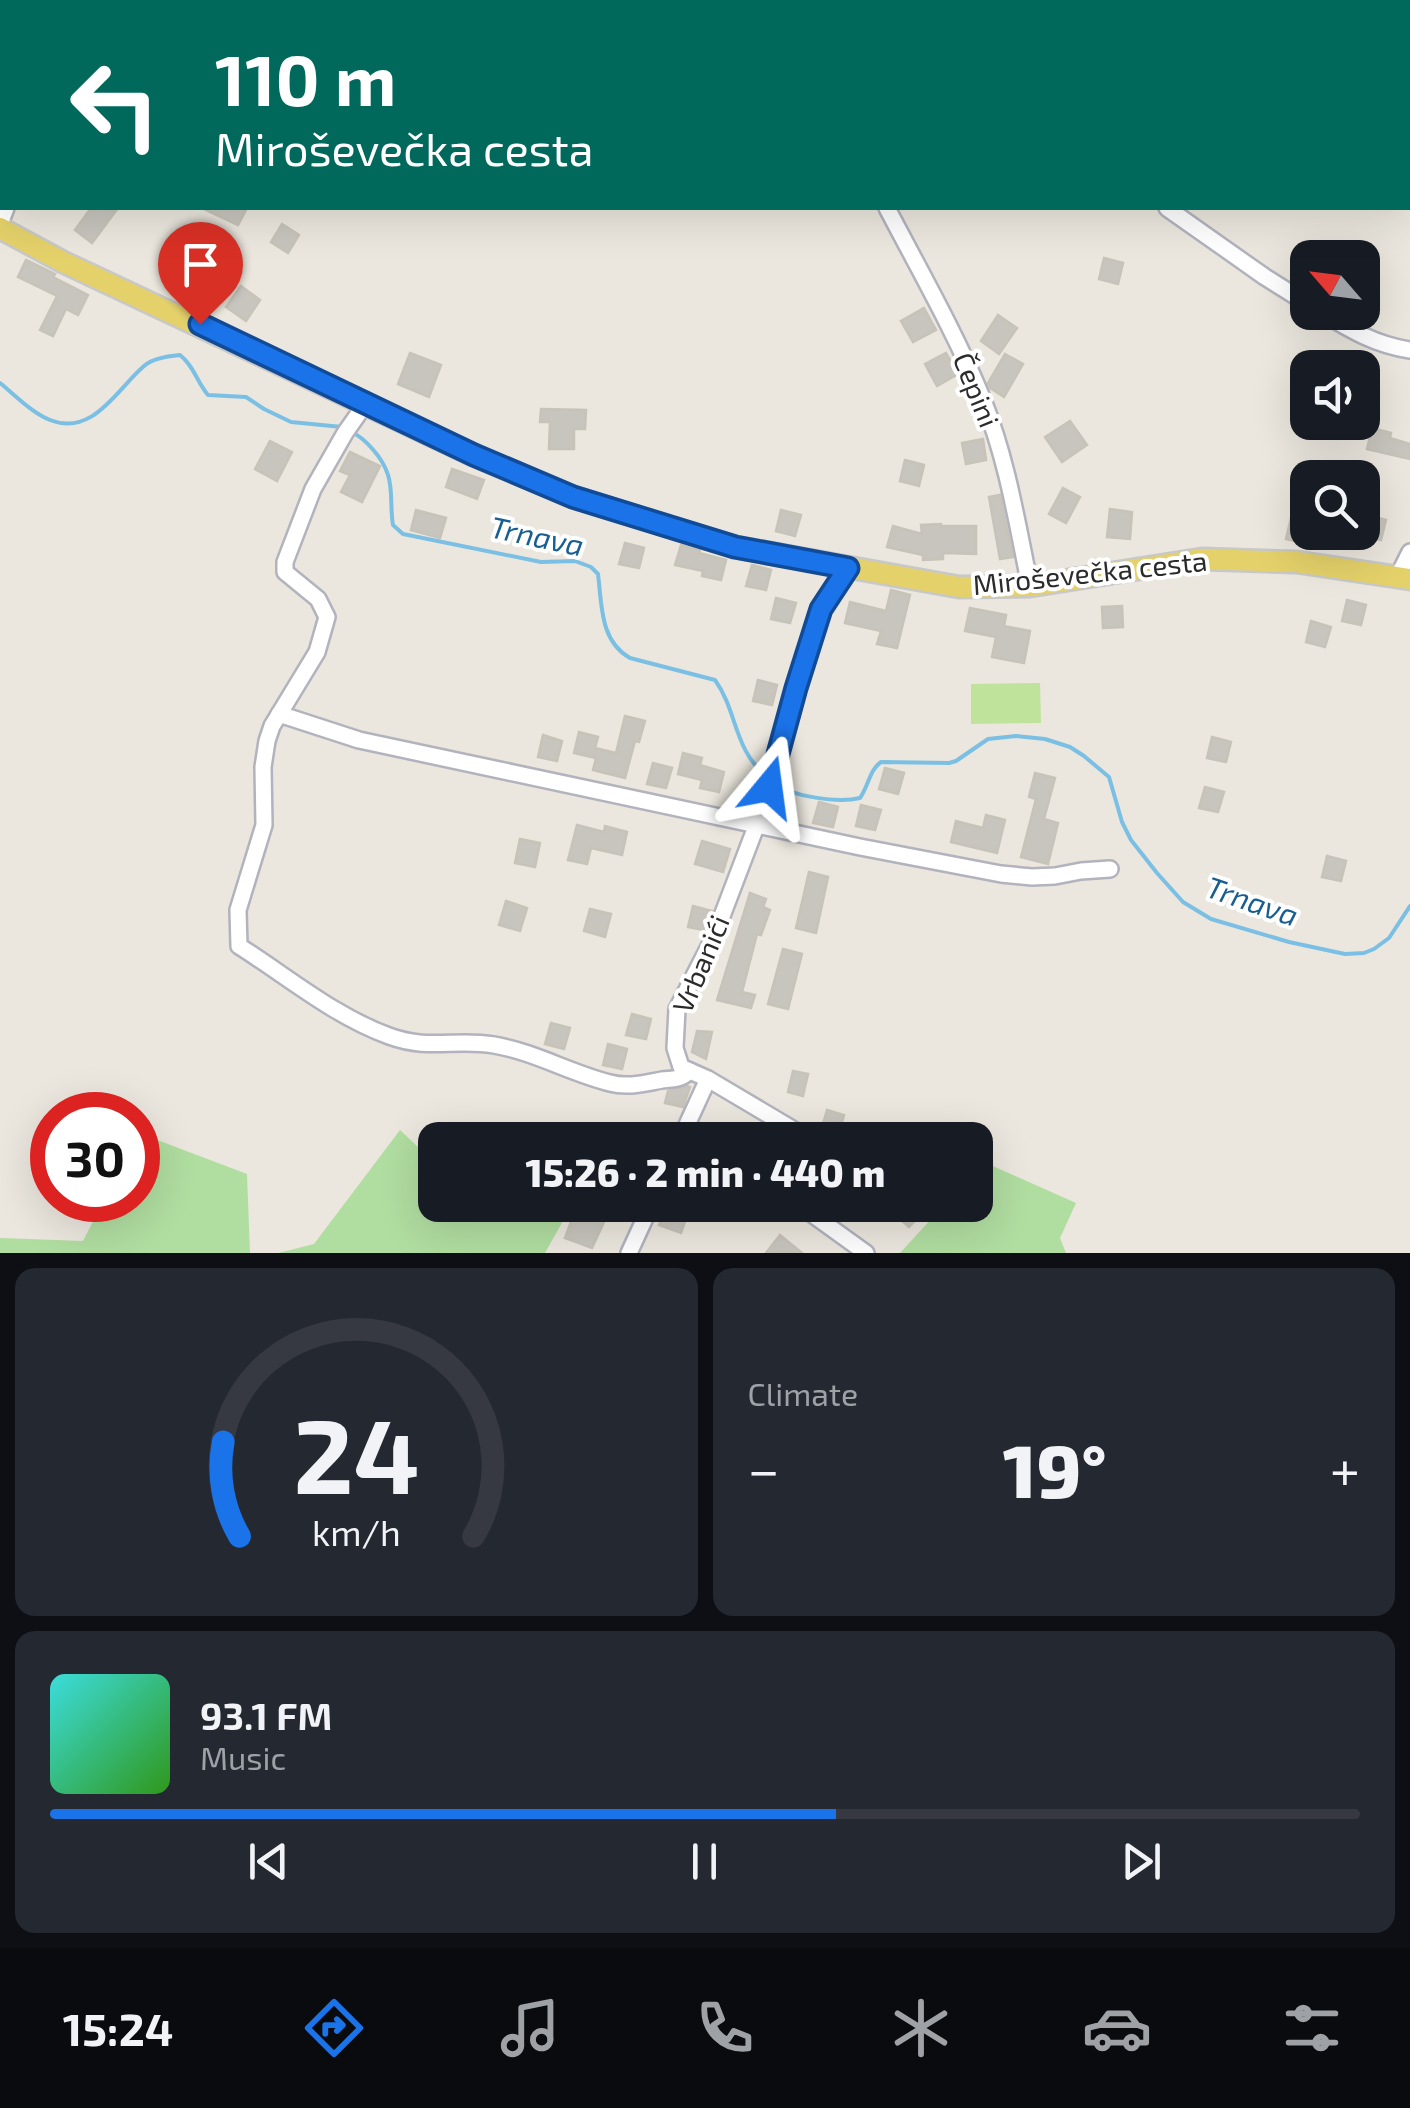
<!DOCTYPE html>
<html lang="en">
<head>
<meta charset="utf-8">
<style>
  body { margin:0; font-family:"Exo 2",sans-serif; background:#242831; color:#f1f3f6; height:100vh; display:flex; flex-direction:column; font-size:38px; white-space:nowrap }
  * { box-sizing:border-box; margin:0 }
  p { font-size:32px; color:#9ea1a6 }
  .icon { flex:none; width:55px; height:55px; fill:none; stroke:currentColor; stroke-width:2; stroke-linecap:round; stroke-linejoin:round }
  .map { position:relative; height:1253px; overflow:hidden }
  .details { display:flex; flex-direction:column; gap:15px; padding:15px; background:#0d0f14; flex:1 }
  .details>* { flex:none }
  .top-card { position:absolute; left:0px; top:0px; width:1410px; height:210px; box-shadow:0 10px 40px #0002; background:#00695c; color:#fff; overflow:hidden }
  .needle { width:65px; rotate:298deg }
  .buttons { position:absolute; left:1290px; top:240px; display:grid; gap:20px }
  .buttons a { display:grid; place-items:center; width:90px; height:90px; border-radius:20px; background:#171b24; box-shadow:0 10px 40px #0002; font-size:50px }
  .speed { position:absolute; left:30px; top:1092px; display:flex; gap:20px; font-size:50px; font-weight:700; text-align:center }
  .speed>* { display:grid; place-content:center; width:130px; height:130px; border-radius:50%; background:#171b24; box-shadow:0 10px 40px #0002; line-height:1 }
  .speed .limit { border:15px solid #d22; background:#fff; color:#111 }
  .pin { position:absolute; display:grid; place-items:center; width:85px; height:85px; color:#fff; margin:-102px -42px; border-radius:50% 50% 50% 0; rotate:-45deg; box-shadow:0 0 10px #0007 }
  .pin .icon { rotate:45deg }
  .me { position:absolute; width:110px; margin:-55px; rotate:16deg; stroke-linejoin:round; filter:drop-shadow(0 0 8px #0008) }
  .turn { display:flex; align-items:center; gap:35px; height:210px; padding:0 50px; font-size:45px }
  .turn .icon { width:130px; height:130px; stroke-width:2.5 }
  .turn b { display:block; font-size:70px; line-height:85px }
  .big { font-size:75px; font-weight:800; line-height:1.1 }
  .details .card { flex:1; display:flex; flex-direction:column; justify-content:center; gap:15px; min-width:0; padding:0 35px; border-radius:20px; background:#242831 }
  .details .dial { align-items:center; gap:0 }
  .dial svg { height:260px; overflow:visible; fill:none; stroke:#363941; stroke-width:7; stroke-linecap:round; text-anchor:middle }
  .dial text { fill:#f1f3f6; stroke:none }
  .song { display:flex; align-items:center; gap:30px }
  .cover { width:120px; height:120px; border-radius:15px; background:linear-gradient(135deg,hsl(180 70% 55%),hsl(110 70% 35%)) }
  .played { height:10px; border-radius:5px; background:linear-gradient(90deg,#1a73e8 60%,#363941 60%) }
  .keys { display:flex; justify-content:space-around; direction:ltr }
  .heat { display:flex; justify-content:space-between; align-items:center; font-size:55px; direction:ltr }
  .details .tiles { flex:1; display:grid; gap:15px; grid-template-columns:1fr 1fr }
  .card:last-child { grid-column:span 2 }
  .trip { position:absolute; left:418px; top:1122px; width:575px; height:100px; border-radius:20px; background:#171b24; box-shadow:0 10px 40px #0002; font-weight:800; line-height:100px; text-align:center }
  .tabs { display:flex; height:160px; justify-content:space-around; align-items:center; background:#090b0e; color:#9ea1a6 }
  .tabs .icon { width:70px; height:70px }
  .tabs .on { color:#1a73e8 }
  .tabs b { font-size:45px; color:#f1f3f6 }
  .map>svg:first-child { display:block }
  .green { fill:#b0dda0 }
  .pitch { fill:#c0e39c }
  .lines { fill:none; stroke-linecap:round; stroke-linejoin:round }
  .stream { stroke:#7bc0e4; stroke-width:4 }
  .building { fill:#c7c5bd; stroke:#c7c3b8; stroke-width:2.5 }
  .minor-casing { stroke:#b2b3bd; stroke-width:20 }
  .major-casing { stroke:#c8c8c8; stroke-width:25 }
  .minor { stroke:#fff; stroke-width:15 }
  .major { stroke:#e4d16a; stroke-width:20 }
  .route-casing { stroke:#114b97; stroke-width:25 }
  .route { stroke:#1a73e8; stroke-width:18 }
  .labels { text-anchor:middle; stroke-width:8; stroke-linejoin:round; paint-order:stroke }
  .street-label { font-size:28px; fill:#2b2b2b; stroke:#fff }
  .water-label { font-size:30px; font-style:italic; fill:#195e90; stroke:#fff }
</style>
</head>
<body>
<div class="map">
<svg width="1410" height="1253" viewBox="0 0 1410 1253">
  <rect width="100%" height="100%" fill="#ebe7de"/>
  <g class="green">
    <polygon points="792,0 1410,0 1410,34 1408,37 1408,2 790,2"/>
    <path d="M 400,1130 L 435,1163 L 435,1205 L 479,1205 L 490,1215 C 517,1209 542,1199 568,1212 L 545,1253 L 278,1253 L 314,1244 Z"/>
    <polygon points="139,1133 247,1174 250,1253 0,1253 0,1238 83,1241 104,1200 138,1200"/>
    <polygon points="975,1158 1076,1203 1060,1238 1066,1253 900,1253 944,1205 975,1205"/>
  </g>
  <polygon class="pitch" points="1040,683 1041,723 971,724 971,684"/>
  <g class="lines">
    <g class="stream">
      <path d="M 0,383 C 15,395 32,413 50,420 C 93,437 117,389 144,366 C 153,358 168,356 180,355 C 194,366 197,382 208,395 L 246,397 L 264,409 L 291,422 L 342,427"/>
      <path d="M 350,431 C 365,438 383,458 388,475 C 393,489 390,509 393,525 L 403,534 L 541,562 L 575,561 L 591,567 L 598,574 C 602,606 600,641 630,658 L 715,680 C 738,712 733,749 767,777"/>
      <path d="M 775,783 C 792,797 838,803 860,798 C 868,787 870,769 881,762 L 949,763 L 956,761 L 988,739 L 1016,736 L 1045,739 L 1070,747 L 1084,756 L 1109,777 L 1122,822 L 1131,840 L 1157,873 L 1183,902 L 1211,919 L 1289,942 L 1345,954 L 1364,953 L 1374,949 L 1389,938 L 1410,906"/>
    </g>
  </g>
  <g class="building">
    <polygon points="91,208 118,208 92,243 75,230"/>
    <polygon points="202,208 247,208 238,225"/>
    <polygon points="282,224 299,235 288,253 271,242"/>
    <polygon points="1104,258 1123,263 1118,284 1099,279"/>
    <polygon points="26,260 55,274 53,277 88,295 78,315 66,309 53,336 40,330 57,296 18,277"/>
    <polygon points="241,286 260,300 246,321 226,307"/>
    <polygon points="924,308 936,330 913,342 901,321"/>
    <polygon points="998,315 1017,328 999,354 981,341"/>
    <polygon points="410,353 441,365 429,397 398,384"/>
    <polygon points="946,353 958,374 937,386 925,364"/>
    <polygon points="1005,354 1023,364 1004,397 990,388 988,383"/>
    <polygon points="541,409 586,410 585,429 574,429 574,449 549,449 550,422 540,422"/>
    <polygon points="1070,421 1087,445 1062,462 1045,437"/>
    <polygon points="1372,428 1391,433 1390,438 1410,444 1410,459 1367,449"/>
    <polygon points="983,439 986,460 966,464 962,443"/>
    <polygon points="270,441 292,452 277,481 255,469"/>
    <polygon points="350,452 380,466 362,502 341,492 350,475 340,471"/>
    <polygon points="905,460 924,465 919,486 900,481"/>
    <polygon points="452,469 484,480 477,499 446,487"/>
    <polygon points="1063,488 1080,497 1066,523 1049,514"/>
    <polygon points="1000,495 1013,557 1000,559 989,497"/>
    <polygon points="1110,509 1132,512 1130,539 1107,537"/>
    <polygon points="416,510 446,518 440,538 411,530"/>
    <polygon points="781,510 801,515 795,536 776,531"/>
    <polygon points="1367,515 1386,520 1381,540 1362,536"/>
    <polygon points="1291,518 1308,522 1305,543 1286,539"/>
    <polygon points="941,524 941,526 976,526 976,554 943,553 943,559 923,560 923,555 887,547 893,526 922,534 921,525"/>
    <polygon points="625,543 644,548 639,568 619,564"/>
    <polygon points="681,545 700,550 699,553 726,560 721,580 702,576 703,571 675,565"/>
    <polygon points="752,565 771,570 766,590 746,586"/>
    <polygon points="891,590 910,595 897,648 877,644 881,631 845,623 850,602 886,611"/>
    <polygon points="776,598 796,603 790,623 771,619"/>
    <polygon points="1347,600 1366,605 1361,625 1342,621"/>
    <polygon points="1122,606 1123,627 1103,628 1102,607"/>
    <polygon points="970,608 1006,615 1004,626 1030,631 1024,663 992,657 996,637 965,631"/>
    <polygon points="1311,621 1331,627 1325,647 1306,642"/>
    <polygon points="758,680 777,685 772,705 753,701"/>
    <polygon points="625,716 645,721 639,742 635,741 625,778 593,770 596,758 574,753 579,732 598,737 595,748 616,753"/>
    <polygon points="543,735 562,741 557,761 538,757"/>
    <polygon points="1212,737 1231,742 1226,762 1207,758"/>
    <polygon points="683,753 702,758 700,765 724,772 719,792 700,788 702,780 678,774"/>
    <polygon points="653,763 672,768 666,788 647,784"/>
    <polygon points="885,768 904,773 898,794 879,789"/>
    <polygon points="1035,773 1055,778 1044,819 1058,823 1048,864 1021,857 1036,799 1029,797"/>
    <polygon points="1205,787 1224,792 1218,812 1199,808"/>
    <polygon points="819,802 838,807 833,827 813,823"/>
    <polygon points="861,805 881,810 875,830 856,826"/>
    <polygon points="986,815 1005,820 997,853 951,842 956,821 983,828"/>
    <polygon points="577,825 604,832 605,826 627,832 622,855 591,848 587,864 568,860"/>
    <polygon points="520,839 540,843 535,867 515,863"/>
    <polygon points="702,841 730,849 723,872 695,864"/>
    <polygon points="1327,856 1346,861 1341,881 1322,877"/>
    <polygon points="809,872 828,877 816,933 796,928"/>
    <polygon points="750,893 766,899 763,907 770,910 761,935 757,934 742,992 755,995 751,1008 717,1000"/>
    <polygon points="506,901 527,908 520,931 499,925"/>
    <polygon points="693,906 712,911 704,930 688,927"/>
    <polygon points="590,909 611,914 605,937 584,931"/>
    <polygon points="783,949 802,954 788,1009 768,1004"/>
    <polygon points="632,1014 651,1019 646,1039 626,1035"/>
    <polygon points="551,1023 570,1028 564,1049 545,1044"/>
    <polygon points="697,1031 712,1032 706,1059 692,1052"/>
    <polygon points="608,1044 627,1049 622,1069 603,1065"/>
    <polygon points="793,1071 808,1074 803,1096 788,1092"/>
    <polygon points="687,1086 690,1087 683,1107 665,1103 668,1091"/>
    <polygon points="827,1110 844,1115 837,1139 820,1134"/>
    <polygon points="667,1205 691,1205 681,1233 659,1225"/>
    <polygon points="884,1205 929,1205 909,1227"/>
    <polygon points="576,1208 604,1222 592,1248 565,1238"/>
    <polygon points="780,1235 802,1253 766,1253"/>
  </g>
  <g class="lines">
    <g class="minor-casing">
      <g id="minor">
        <polyline points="195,0 198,2"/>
        <polyline points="689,0 698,2"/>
        <polyline points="926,0 928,2"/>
        <polyline points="63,2 63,0"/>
        <polyline points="75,2 75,0"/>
        <polyline points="250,2 251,1"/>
        <polyline points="1408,100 1410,104"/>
        <path d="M 887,208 C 920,271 956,334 983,400 C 1007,459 1017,523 1030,586"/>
        <polyline points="1167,208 1265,277 1308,304"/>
        <polyline points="0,224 6,208"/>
        <path d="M 1321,312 C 1350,330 1376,345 1410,350"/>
        <path d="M 366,403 L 345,433 L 313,489 L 285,562 L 285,572 L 318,599 L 327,617 L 317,652 L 272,726 L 267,741 L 263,767 L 264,825 L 238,910 L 239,946 C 288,977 334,1016 389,1036 C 430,1051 455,1038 494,1045 C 535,1052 570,1073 610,1083 C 628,1088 645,1083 662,1080 C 675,1079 681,1079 690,1071"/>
        <polyline points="1398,576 1410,552"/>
        <polyline points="279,714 359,740 860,847 1001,874 1032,877 1055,876 1081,871 1110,869"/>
        <polyline points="680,1140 708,1079"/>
        <polyline points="795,1140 794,1130 708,1079 681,1067 675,1048 677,1009 714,937 757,824 821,609 848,569"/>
        <polyline points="803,1205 809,1212 866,1253"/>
        <polyline points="629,1253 651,1205"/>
      </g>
    </g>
    <g class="major-casing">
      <polyline id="major" points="0,228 63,262 473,455 573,497 735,547 959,587 1030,586 1202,559 1297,562 1410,579"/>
    </g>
    <use href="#minor" class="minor"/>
    <use href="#major" class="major"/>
  </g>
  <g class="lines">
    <g class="route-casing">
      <polyline id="route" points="200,324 474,455 573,497 735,547 848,568 821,609 796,688 769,787"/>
    </g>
    <use href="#route" class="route"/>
  </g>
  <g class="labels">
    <g class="street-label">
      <text transform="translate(976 390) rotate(68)" y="10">Čepini</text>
      <text transform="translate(1090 573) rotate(-6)" y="10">Miroševečka cesta</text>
      <text transform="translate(701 964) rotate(-67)" y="10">Vrbanići</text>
    </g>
    <g class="water-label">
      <text transform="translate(537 537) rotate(12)" y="10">Trnava</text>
      <text transform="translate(1252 902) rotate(19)" y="10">Trnava</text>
    </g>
  </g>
</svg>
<div class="buttons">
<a><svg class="needle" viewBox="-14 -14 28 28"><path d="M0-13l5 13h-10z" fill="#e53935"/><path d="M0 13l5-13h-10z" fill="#9ea1a6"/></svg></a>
<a><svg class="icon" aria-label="sound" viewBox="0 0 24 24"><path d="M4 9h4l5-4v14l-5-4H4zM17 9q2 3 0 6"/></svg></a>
<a><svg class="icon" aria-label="search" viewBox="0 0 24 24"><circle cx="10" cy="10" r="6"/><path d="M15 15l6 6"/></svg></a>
</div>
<div class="speed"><div class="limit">30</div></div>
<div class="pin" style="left:200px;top:324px;background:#d93025"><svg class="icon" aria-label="arrive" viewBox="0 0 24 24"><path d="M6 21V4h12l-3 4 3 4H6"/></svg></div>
<svg class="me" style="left:769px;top:787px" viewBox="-20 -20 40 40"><path d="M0-17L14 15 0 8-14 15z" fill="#1a73e8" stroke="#fff" stroke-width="4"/></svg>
<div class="trip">15:26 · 2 min · 440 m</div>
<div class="top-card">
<div class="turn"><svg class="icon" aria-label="left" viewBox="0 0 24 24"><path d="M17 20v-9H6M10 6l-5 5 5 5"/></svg><div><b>110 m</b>Miroševečka cesta</div></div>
</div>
</div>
<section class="details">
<div class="tiles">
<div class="card dial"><svg viewBox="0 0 100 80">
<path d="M14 69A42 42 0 1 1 86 69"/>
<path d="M14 69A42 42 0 0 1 9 40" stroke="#1a73e8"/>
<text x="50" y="56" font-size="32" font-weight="700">24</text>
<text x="50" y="72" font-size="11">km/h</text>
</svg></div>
<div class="card"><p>Climate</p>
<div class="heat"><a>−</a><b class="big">19°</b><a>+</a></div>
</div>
<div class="card">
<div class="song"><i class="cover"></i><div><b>93.1 FM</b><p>Music</p></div></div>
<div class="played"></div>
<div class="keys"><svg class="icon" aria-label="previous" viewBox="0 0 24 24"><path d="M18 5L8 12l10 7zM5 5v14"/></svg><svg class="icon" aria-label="pause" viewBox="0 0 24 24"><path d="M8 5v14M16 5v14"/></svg><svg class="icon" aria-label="next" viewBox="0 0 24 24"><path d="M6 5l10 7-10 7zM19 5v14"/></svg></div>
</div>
</div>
</section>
<nav class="tabs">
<b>15:24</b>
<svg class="icon on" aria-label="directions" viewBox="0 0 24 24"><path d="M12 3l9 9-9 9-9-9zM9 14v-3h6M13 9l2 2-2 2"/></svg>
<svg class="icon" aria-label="music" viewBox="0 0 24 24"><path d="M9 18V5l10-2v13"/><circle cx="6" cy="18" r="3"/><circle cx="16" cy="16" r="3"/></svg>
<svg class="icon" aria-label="phone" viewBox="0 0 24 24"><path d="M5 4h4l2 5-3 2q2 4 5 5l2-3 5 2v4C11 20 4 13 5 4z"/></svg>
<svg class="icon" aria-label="climate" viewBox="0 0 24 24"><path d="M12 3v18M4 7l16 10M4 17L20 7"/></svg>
<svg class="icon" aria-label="car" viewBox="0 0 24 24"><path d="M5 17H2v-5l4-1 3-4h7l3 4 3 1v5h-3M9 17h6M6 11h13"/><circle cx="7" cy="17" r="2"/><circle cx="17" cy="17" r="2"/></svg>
<svg class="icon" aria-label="filters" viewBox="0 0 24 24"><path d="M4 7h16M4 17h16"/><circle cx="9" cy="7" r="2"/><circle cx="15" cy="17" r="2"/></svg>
</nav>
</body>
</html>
